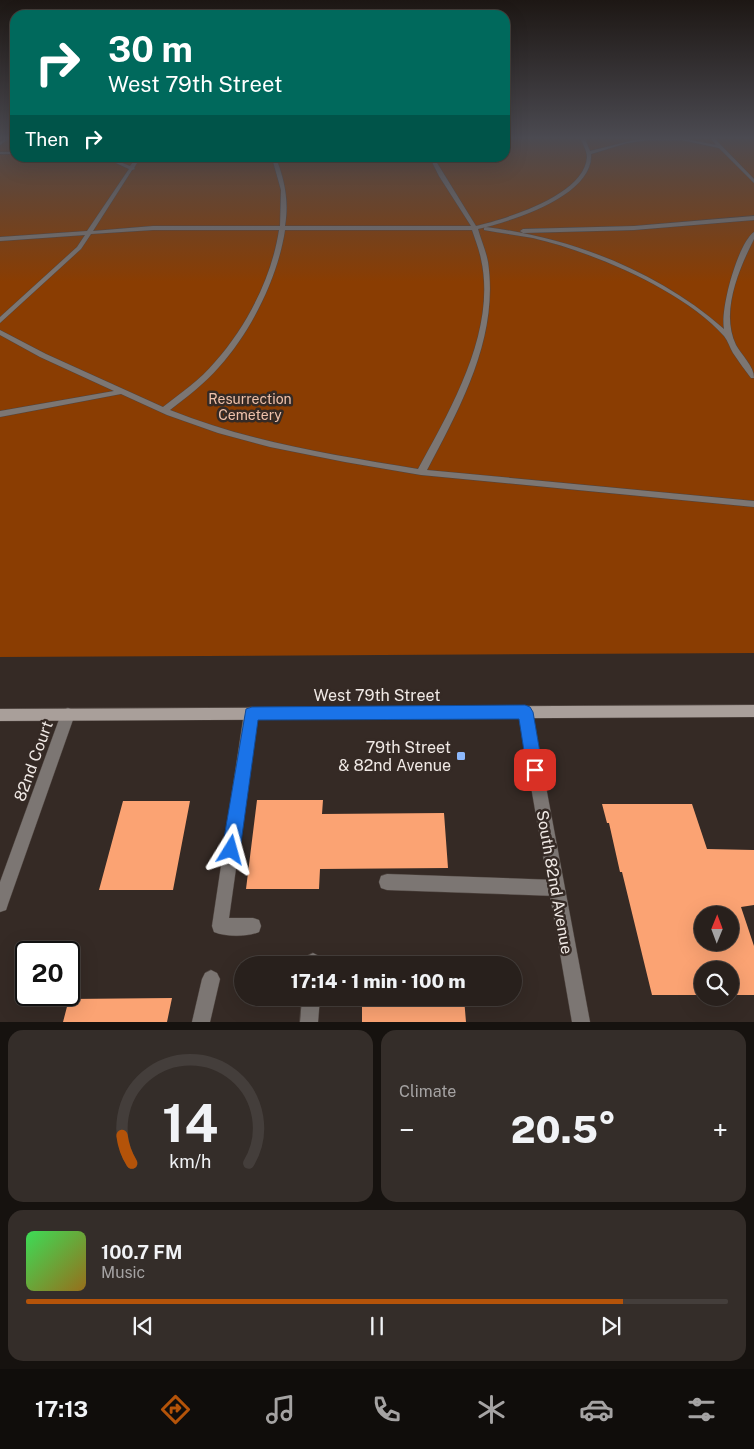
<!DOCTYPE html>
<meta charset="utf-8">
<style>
body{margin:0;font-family:"Public Sans",sans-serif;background:#342d29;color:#f1f3f6;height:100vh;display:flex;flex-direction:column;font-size:19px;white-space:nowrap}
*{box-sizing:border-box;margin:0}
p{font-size:16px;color:#a5a3a3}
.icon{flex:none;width:28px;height:28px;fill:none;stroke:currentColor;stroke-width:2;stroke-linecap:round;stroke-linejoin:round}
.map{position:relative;height:1022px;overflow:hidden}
.drawer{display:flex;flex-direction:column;gap:8px;padding:8px;background:#16120f;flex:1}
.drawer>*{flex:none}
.top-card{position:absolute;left:10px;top:10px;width:500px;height:152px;border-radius:15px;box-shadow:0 5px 20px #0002,0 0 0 1px #443e3b;background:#00695c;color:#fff;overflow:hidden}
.needle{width:32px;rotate:1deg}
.controls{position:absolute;left:694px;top:906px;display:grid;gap:10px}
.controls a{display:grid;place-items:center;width:45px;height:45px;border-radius:50%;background:#28201c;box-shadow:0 5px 20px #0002,0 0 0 1px #443e3b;font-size:25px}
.speed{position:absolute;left:15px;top:941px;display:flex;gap:10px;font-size:25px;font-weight:700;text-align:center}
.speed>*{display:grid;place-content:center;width:65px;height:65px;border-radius:50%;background:#28201c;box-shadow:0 5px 20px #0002,0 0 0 1px #443e3b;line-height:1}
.speed .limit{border:2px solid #111;border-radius:8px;background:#fff;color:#111}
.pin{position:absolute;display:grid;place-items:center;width:42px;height:42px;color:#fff;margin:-21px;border-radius:10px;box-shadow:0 2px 8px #0006}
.me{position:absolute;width:55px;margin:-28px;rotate:8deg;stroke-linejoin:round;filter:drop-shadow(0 0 4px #0008)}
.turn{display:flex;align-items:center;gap:18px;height:105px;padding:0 15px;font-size:22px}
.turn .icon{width:65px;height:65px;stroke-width:2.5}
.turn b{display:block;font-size:35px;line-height:42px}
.then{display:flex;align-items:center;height:48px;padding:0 15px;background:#0003;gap:10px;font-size:19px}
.big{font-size:38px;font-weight:800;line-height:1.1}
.drawer .widget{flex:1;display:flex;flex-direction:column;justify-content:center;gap:8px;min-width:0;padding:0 18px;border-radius:15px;background:#342d29}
.drawer .dial{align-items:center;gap:0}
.dial svg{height:130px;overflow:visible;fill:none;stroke:#443e3b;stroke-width:7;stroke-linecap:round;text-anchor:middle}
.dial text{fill:#f1f3f6;stroke:none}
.song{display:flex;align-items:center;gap:15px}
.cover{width:60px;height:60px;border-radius:8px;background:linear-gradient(135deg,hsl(130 70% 55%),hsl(40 70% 35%))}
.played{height:5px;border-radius:2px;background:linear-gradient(90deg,#b45309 85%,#443e3b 85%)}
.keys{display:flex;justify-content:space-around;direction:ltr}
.heat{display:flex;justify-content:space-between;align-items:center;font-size:28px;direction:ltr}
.drawer .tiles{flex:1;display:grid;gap:8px;grid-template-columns:1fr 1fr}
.widget:last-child{grid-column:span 2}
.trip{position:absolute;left:234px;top:956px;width:288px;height:50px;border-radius:25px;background:#28201c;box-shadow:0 5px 20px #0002,0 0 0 1px #443e3b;font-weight:800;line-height:50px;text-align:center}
.dock{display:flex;height:80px;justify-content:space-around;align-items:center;background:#100d0b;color:#a5a3a3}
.dock .icon{width:35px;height:35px}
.dock .on{color:#b45309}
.dock b{font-size:22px;color:#f1f3f6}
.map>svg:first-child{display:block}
</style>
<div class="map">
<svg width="754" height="1022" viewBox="0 0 754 1022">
<rect width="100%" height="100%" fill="#352a25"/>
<path fill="#8a3d02" d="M 0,139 L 15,139 L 15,158 L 505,158 L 505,139 L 754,139 L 754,653 L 0,657 Z"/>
<path fill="#fba373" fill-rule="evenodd" d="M 257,800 L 323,800 L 322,814 L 444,813 L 448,868 L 320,869 L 319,889 L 246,889 Z
M 123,801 L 190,801 L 173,890 L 99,890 Z
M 602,804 L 692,804 L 707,849 L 754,850 L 754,905 L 741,907 L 754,946 L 754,995 L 730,995 L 730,970 L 702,970 L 702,995 L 652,995 L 622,872 L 620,872 L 609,823 L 607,823 ZM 702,915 L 730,915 L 730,942 L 702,942 Z
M 172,998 L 167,1022 L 63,1022 L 69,999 Z
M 362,998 L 464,998 L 466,1022 L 362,1022 Z"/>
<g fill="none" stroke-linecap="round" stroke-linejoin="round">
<defs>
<path id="lane" d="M 4,139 L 8,139 L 0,145 L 0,142 Z
M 581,139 L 585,139 L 590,151 L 639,139 L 691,139 L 690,140 L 716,145 L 711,139 L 715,139 L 754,179 L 754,183 L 719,148 L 682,140 L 647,140 L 627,143 L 591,154 C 594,196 509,222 478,229 C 481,240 486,251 488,262 C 499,337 461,406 427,470 L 754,501 L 754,507 L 421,475 L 345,462 L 270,447 L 218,433 L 167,415 L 121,394 L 0,417 L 0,411 L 114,391 L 40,357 L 0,335 L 0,330 L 46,354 L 163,407 C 181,393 200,380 215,362 C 247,326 272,277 279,230 L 153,230 L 91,234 L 81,249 L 0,323 L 0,317 L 77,247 L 85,235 L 0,241 L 0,237 L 87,231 L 129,169 L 105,158 L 110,158 L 130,166 L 136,158 L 140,158 L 134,168 L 135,169 L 132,170 L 93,231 L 153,226 L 280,226 L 281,190 L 272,158 L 276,158 C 285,181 289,202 285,226 L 471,226 L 439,176 L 430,158 L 434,158 L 476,226 C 506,219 585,195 587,157 C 587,151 583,145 581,139 ZM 285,230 L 472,230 C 475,239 479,249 481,259 C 497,330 451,409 418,469 C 334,455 249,442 170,410 C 187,397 205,383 219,367 C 251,332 278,277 285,230 Z
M 0,152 L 15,152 L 15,154 L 0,154 Z
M 754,216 L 754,220 L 634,230 L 523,233 L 520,231 L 523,229 L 634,226 Z
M 486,227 C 572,238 658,271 724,329 C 720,309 738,243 754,232 L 754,239 C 739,269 720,312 736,345 C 742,356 754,366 754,378 L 751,378 C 745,370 739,362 733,353 C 730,348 728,341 724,336 C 683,290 593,252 533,238 C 517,235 500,233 484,230 L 484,228 Z
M 251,707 L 256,709 L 258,713 L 229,918 L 253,918 L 259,920 L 261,926 L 259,932 C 247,937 226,937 214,932 L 212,926 L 244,713 L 246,709 Z
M 387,874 L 556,880 L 562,882 L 564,888 L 562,894 L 556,896 L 387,890 L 381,888 L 379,882 L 381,876 Z
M 313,953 L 319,956 L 322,965 L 304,965 L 307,956 Z
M 211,970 L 217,973 L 220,979 L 210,1022 L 192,1022 L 202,979 L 205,973 Z
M 302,998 L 320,998 L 318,1022 L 300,1022 Z"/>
<path id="street" d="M 525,706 L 530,708 L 532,712 L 590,1022 L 572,1022 L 518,712 L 520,708 Z
M 68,708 L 73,710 L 75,714 L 8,904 L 6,910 L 0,912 L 0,882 L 61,714 L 63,710 Z"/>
<path id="secondary" d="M 754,705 L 754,717 L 0,721 L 0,709 Z"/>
</defs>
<use href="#lane" stroke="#4f4540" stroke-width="1"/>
<use href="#street" stroke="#4f4540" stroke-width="1"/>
<use href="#secondary" stroke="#4f4540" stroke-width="1"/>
<use href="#lane" fill="#7c7673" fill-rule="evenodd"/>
<use href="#street" fill="#7c7673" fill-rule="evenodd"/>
<use href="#secondary" fill="#a99f9a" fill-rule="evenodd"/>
</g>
<linearGradient id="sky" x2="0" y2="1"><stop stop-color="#1d1714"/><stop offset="0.49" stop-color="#4b4a51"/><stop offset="1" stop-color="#4b4a51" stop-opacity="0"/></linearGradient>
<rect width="754" height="282" fill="url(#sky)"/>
<path fill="#1a73e8" stroke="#114b97" d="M 525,705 L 530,707 L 533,712 L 543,770 L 541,775 L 535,778 L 530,775 L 527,770 L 519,719 L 258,720 L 240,850 L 237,856 L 231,859 L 225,856 L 222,850 L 246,709 L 252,707 Z"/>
<rect fill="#8db9fc" stroke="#352a25" stroke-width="2" x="456" y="751" width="10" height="10" rx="2.5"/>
<g text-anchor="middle" stroke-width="5" stroke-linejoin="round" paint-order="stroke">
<g font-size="14" fill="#f0c2ab" stroke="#352a25">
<text x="250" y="404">Resurrection<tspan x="250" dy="16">Cemetery</tspan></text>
</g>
<g font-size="16" fill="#f0e9e5" stroke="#352a25">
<text x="377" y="701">West 79th Street</text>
<text transform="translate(33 761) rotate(-70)" y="6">82nd Court</text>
<text transform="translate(555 882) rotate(80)" y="6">South 82nd Avenue</text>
</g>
<g font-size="16" fill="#f0e9e5" stroke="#352a25" text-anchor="end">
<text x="451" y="753">79th Street<tspan x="451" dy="18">&amp; 82nd Avenue</tspan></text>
</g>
</g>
</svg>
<div class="controls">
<a><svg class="needle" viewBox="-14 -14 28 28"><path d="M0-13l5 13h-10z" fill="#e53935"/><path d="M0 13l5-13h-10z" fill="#a5a3a3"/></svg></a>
<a><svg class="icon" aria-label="search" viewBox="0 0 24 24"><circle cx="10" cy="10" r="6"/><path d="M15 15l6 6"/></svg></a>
</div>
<div class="speed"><div class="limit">20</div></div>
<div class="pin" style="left:535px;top:770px;background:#d93025"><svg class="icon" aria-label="arrive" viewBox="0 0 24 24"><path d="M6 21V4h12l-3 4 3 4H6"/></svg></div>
<svg class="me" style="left:231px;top:850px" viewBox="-20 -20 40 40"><path d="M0-17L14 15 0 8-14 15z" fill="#1a73e8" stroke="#fff" stroke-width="4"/></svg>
<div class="trip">17:14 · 1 min · 100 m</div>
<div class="top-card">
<div class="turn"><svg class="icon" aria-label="right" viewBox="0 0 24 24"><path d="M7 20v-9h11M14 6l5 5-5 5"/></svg><div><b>30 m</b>West 79th Street</div></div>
<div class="then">Then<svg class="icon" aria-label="right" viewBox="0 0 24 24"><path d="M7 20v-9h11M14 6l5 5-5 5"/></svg></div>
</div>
</div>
<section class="drawer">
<div class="tiles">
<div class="widget dial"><svg viewBox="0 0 100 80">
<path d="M14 69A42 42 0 1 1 86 69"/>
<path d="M14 69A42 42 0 0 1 8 52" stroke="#b45309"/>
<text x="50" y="56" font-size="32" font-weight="700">14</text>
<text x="50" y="72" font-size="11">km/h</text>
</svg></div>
<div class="widget"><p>Climate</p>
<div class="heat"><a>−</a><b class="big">20.5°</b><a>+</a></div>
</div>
<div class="widget">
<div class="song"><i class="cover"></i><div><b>100.7 FM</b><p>Music</p></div></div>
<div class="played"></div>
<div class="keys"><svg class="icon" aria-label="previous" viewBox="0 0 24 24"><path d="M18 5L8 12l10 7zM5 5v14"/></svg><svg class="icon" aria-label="pause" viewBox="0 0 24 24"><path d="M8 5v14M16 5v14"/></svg><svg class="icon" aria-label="next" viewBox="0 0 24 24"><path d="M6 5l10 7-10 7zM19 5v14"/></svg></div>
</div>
</div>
</section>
<nav class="dock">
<b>17:13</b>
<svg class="icon on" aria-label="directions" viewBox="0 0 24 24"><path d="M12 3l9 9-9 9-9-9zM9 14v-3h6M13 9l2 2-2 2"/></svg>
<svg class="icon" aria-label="music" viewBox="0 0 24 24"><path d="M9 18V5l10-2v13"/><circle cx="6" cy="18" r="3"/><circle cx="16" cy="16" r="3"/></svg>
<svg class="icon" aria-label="phone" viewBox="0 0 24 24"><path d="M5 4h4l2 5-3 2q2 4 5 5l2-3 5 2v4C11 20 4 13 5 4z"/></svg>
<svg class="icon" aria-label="climate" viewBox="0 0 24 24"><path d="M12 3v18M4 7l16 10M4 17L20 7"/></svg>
<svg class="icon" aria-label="car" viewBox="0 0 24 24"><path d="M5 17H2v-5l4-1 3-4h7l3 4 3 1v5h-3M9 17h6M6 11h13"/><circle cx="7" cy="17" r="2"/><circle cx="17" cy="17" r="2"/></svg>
<svg class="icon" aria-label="filters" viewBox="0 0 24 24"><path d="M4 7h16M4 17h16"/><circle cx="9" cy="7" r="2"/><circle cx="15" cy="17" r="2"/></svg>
</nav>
